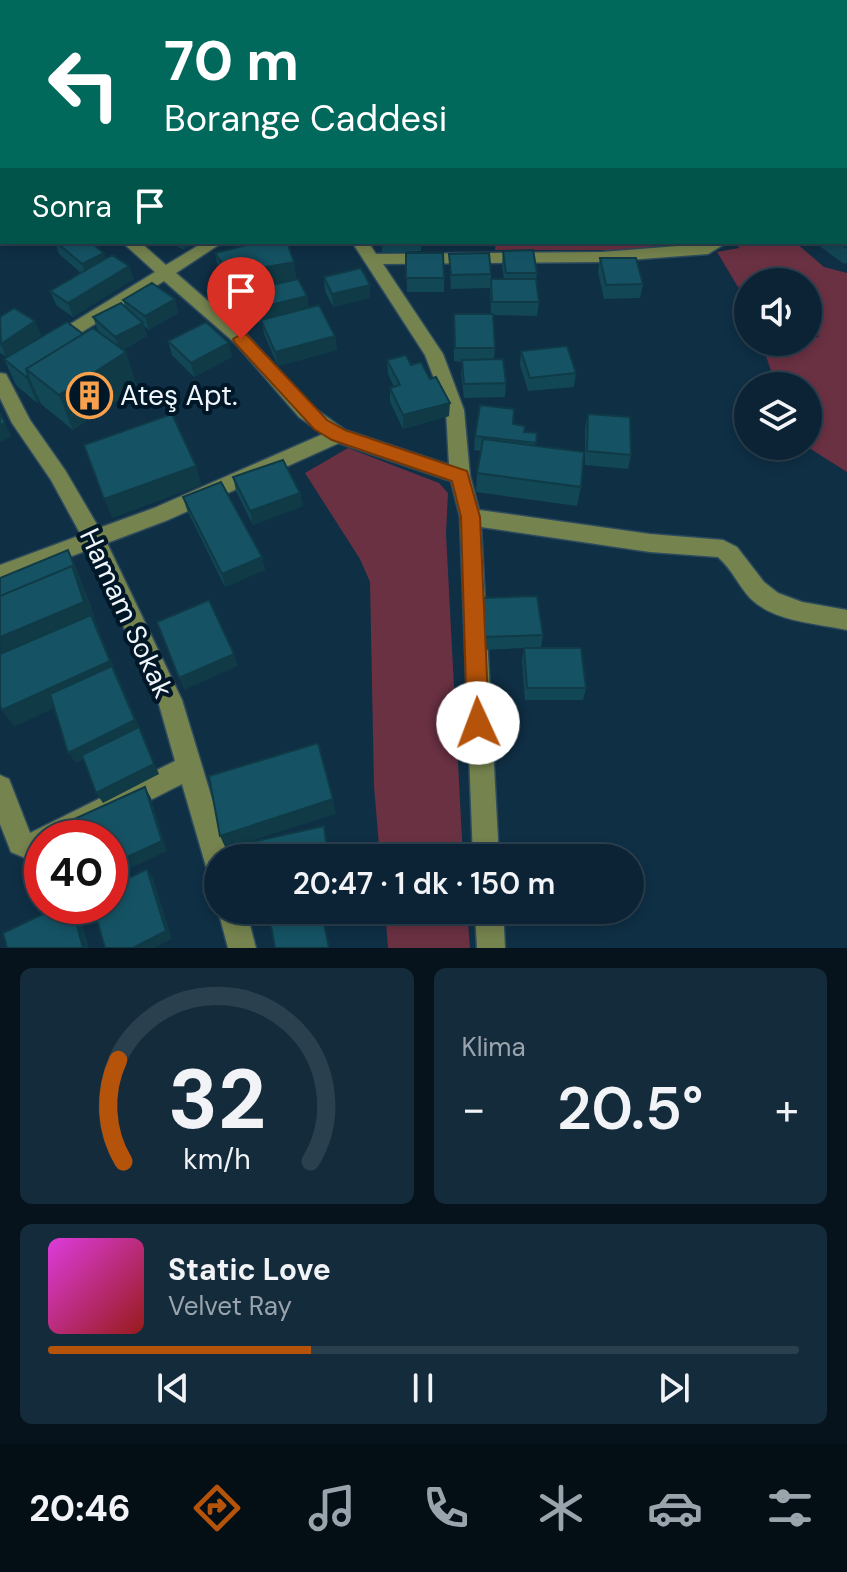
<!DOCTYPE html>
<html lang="tr">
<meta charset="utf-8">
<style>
body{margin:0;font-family:"DM Sans",sans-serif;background:#142b3c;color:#f1f3f6;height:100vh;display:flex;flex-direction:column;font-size:30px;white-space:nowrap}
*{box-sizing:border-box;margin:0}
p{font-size:26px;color:#9aa4ac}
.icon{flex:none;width:44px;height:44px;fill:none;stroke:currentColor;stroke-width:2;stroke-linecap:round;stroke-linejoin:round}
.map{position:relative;height:948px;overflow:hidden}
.drawer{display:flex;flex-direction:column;gap:20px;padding:20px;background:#06131d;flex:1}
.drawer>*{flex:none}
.guide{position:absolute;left:0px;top:0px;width:848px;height:244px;box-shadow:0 4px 12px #0003,0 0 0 2px #2b404f;background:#00695c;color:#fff;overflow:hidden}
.fabs{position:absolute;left:734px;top:268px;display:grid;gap:16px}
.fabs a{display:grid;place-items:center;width:88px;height:88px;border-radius:50%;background:#0b2334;box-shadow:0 4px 12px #0003,0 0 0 2px #2b404f;font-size:40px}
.speed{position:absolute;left:24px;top:820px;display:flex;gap:16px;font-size:40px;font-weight:700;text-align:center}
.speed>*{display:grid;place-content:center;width:104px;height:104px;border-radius:50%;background:#0b2334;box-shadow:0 4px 12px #0003,0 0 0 2px #2b404f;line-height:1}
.speed .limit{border:12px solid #d22;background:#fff;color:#111}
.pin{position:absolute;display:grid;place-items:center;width:68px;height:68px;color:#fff;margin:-82px -34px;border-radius:50% 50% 50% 0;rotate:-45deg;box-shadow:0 0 8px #0007}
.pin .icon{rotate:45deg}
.me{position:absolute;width:88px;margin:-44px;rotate:358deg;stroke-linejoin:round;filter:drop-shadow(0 0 6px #0008)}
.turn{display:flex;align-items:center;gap:28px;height:168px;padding:0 32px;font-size:36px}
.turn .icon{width:104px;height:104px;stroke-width:2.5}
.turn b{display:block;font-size:56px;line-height:68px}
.then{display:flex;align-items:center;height:76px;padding:0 32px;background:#0003;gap:16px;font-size:30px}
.big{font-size:60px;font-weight:600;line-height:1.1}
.drawer .card{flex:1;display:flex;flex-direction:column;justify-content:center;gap:12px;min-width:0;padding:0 28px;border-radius:12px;background:#142b3c}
.drawer .dial{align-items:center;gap:0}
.dial svg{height:208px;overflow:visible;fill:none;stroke:#2b404f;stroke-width:7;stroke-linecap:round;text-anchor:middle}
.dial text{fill:#f1f3f6;stroke:none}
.song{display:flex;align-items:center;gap:24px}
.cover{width:96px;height:96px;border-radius:12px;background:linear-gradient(135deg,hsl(300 70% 55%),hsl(0 70% 35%))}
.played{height:8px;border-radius:4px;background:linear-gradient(90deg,#b45309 35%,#2b404f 35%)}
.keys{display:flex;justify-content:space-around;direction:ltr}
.heat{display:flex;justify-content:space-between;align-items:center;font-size:44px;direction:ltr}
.drawer .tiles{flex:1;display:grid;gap:20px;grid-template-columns:1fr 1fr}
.card:last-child{grid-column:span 2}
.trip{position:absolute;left:204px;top:844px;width:440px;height:80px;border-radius:40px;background:#0b2334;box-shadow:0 4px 12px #0003,0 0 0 2px #2b404f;font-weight:600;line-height:80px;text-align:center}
.tabs{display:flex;height:128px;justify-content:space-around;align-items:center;background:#040e15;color:#9aa4ac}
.tabs .icon{width:56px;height:56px}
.tabs .on{color:#b45309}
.tabs b{font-size:36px;color:#f1f3f6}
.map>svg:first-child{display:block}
</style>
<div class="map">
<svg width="847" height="948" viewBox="0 0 847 948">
<rect width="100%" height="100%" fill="#0f2f45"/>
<path fill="#6a3143" d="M 496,242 L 653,242 L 656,250 L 495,250 Z
M 736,242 L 795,242 L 824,267 L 847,273 L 847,472 L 806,446 L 808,386 L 776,386 L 763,347 L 808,342 L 808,339 L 819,337 L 808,322 L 808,282 L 748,282 L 748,292 L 741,292 L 717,252 L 739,248 Z
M 348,448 L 439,483 L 448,493 L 446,534 L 463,858 L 380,858 L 374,786 L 370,582 L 360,559 L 305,473 Z
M 385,910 L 467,910 L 470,948 L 388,948 Z"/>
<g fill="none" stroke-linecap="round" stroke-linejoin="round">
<defs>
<path id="minor" d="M 32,0 L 45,0 L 47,2 L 34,2 Z
M 118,0 L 130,0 L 117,2 Z
M 227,0 L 239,0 L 240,2 L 228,2 Z
M 678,0 L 690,0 L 691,2 L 679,2 Z
M 743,0 L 760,0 L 762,2 L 745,2 Z
M 780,0 L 792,0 L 794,2 L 782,2 Z
M 0,112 L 2,112 L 0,121 Z
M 846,168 L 847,168 L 847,176 L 846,176 Z
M 2,213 L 2,223 L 0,224 L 0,214 Z
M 122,242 L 140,242 L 166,265 L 204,242 L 223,242 L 176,273 L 247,335 L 313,407 L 345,430 L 449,465 L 446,410 L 425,355 L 352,242 L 368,242 L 376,254 L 602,252 L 728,242 L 708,254 L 602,262 L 383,264 L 443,354 L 464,410 L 470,476 L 479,510 L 650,534 L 723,540 L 737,547 L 764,582 L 778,593 L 802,602 L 847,610 L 847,630 C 816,623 774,622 750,598 C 738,585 732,569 718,557 L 650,552 L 481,527 L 499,858 L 473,858 L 460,517 L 451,481 L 339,443 L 168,520 L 107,543 L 182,700 L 230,858 L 218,858 L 218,876 L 208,873 L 205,863 L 182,784 L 76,838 L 42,838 L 42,855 L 30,860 L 11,852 L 0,824 L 0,775 L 9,779 L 30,833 L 175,761 L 158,701 L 88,550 L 0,583 L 0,565 L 81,535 L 51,480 L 12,423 L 0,398 L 0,373 L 6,374 L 30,420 L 65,470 L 99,528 L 154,508 L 323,434 L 299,417 L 235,343 L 164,281 L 58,347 L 46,347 L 43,343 L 46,339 L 155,272 Z
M 218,910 L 246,910 L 256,948 L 228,948 Z
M 475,910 L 503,910 L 505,948 L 477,948 Z"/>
</defs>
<use href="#minor" stroke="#2e4b5e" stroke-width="3"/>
<use href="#minor" fill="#75834e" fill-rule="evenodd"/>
</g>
<path fill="#124756" d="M 423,0 L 462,0 L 462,2 L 423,2 Z
M 476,0 L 561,0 L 561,2 L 476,2 Z
M 0,83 L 2,83 L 2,110 L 0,110 Z
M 847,220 L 847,263 L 844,264 L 814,242 L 846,242 Z
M 55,242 L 90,242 L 106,258 L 129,266 L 134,279 L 73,317 L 56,305 L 50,291 L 81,273 L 59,254 Z
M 170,242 L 196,242 L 184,250 Z
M 382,242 L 421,242 L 421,251 L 382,253 Z
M 503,251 L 537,273 L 536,279 L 539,302 L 537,316 L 493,315 L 495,348 L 494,359 L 506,383 L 505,397 L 464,398 L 461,374 L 462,362 L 454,361 L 454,314 L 491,314 L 490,288 L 451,289 L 449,254 L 491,274 L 491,279 L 504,279 L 502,265 Z
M 215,253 L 296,279 L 307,296 L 308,308 L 335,336 L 337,350 L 278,366 L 264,334 L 262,321 L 253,324 L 245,306 L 244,298 L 234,300 L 220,279 Z
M 406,253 L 444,278 L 444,292 L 407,292 Z
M 600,258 L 643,284 L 640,298 L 604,299 L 598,272 Z
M 324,277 L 370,285 L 370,298 L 333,307 L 325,291 Z
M 748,286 L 748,322 L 735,301 L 740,287 Z
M 175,299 L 178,313 L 149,330 L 144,326 L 147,336 L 123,350 L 126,352 L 137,387 L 73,430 L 41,404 L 40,401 L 37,403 L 16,385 L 4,359 L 7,357 L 0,353 L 0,317 L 35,321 L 41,335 L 10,356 L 83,334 L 103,336 L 98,331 L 93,317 L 125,306 L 123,300 Z
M 168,341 L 232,357 L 194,377 L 172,355 Z
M 521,351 L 576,373 L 574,387 L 528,391 L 520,365 Z
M 387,360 L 411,365 L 430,379 L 449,416 L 403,429 L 390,402 L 390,388 L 394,387 L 388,374 Z
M 588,414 L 631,455 L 628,469 L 585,465 L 585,428 Z
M 513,424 L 524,432 L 537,433 L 535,446 L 581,487 L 577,506 L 476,492 L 477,473 L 481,451 L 474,450 L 475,436 Z
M 233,477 L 300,493 L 303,506 L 253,525 L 236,491 Z
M 183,497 L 262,557 L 265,570 L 225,587 L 187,510 Z
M 481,598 L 543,635 L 541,647 L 528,648 L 586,688 L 583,700 L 525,700 L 522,660 L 524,648 L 483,650 L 480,610 Z"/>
<path fill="#0f3a46" d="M 0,0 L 14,0 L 9,2 L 2,2 L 2,5 L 0,6 Z
M 0,16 L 2,16 L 2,30 L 0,30 Z
M 182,242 L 196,242 L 184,250 Z
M 104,253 L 109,267 L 87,278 L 82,264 Z
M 294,262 L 298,288 L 242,292 L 244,298 L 234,300 L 229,274 Z
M 129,266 L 134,279 L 73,317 L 68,303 Z
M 370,285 L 370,298 L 333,307 L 332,294 Z
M 307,296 L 308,309 L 253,324 L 250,310 Z
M 175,299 L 178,313 L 149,330 L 145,316 Z
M 35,321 L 41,335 L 7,358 L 1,344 Z
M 143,323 L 147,336 L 120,351 L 115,337 Z
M 335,336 L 337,350 L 278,366 L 275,352 Z
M 229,343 L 232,357 L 194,377 L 191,363 Z
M 126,352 L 137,387 L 73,430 L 59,395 Z
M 28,375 L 40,401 L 37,403 L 26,377 Z
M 450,403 L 449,416 L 403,429 L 403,415 Z
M 5,423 L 12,437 L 0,442 L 0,425 Z
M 196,466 L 202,485 L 112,518 L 104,499 Z
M 300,493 L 303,506 L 253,525 L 250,511 Z
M 68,550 L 88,597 L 100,633 L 159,774 L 103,803 L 96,793 L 141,732 L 76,763 L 68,753 L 117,679 L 14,727 L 2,710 L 0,637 Z
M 262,557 L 265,570 L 225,587 L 222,574 Z
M 234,654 L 238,666 L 184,690 L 179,678 Z
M 145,787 L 151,798 L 167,851 L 110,878 L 110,865 Z
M 333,799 L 336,814 L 226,849 L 220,836 Z
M 147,869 L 153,878 L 172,939 L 155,948 L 133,948 Z
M 72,906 L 76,906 L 79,909 L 89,948 L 83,948 Z"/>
<path fill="#155364" stroke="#0f3a46" stroke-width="2" d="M 249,0 L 281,0 L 283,2 L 250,2 Z
M 506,0 L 531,0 L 538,2 L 504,2 Z
M 622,0 L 639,0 L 649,2 L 620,2 Z
M 719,0 L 747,0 L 747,2 L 719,2 Z
M 0,83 L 2,83 L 2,97 L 0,97 Z
M 846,219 L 847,220 L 847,248 L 838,242 L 846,242 Z
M 56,242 L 90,242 L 104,253 L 82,264 Z
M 259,242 L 287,242 L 294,262 L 229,274 L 215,253 Z
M 533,250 L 537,273 L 506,273 L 503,251 Z
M 406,253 L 443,253 L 444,278 L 406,278 Z
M 489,253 L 491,274 L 451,275 L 449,254 Z
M 112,255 L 129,266 L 68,303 L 50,291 Z
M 600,258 L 636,258 L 643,284 L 606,285 Z
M 361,268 L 370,285 L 332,294 L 324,277 Z
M 298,279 L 307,296 L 250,310 L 242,292 Z
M 491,279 L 536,279 L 539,302 L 492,302 Z
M 152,283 L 175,299 L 145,316 L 123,300 Z
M 748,286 L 748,300 L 740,287 Z
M 121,303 L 143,323 L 115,337 L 93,317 Z
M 319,305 L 335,336 L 275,352 L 261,320 Z
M 14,308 L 35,321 L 1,344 L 0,317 Z
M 454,314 L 493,314 L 495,348 L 455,348 Z
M 67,322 L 83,334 L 26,369 L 28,375 L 26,377 L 4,359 Z
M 206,322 L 229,343 L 191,363 L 168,341 Z
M 93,328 L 126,352 L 59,395 L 26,369 Z
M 567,346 L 576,373 L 530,378 L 521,351 Z
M 406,355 L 411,365 L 421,362 L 430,379 L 436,377 L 450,403 L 403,415 L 390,388 L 400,385 L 387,360 Z
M 503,359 L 506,383 L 464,384 L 462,360 Z
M 480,405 L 514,409 L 513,424 L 525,426 L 524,432 L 537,433 L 536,443 L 475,436 Z
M 0,413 L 5,423 L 0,425 Z
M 172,414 L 196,466 L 104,499 L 84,445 Z
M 588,414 L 630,417 L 631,455 L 587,451 Z
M 483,439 L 584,452 L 581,487 L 477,473 Z
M 283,460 L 300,493 L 250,511 L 233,477 Z
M 221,482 L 262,557 L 222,574 L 183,497 Z
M 68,550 L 82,585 L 72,566 L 0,596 L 0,578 Z
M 72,566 L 84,602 L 0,637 L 0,596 Z
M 537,596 L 543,635 L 484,637 L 481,598 Z
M 209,600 L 234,654 L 179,678 L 157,622 Z
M 91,615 L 110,661 L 2,710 L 0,705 L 0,654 Z
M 524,648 L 581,648 L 586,688 L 527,688 Z
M 112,666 L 135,720 L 68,753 L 50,694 Z
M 139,727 L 154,764 L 96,793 L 82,755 Z
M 318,743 L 333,799 L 220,836 L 209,776 Z
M 145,787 L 162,841 L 110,865 L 110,838 L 77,838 L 72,820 Z
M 324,826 L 328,858 L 248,858 L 247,843 Z
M 147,869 L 166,931 L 133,948 L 105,948 L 93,906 L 110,906 L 110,887 Z
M 60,906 L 72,906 L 83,948 L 7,948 L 3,933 Z
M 268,910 L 321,910 L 329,948 L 275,948 Z"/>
<path fill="#b45309" stroke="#753606" stroke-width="2" d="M 241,334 L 247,335 L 327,420 L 345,430 L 467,471 L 480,517 L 489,723 L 486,731 L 478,734 L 470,731 L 467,723 L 461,517 L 452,481 L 332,440 L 314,429 L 235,343 L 233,339 Z"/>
<defs>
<symbol id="building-ring" viewBox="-11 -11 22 22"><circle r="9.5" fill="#001727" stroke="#f9a04c" stroke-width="1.5"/><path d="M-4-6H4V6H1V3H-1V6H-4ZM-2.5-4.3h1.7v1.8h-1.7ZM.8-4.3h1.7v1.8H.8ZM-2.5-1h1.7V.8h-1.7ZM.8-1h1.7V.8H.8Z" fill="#f9a04c"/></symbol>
</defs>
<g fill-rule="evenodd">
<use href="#building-ring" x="64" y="370" width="51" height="51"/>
</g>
<g text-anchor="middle" stroke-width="8" stroke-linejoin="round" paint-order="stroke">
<g font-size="28" fill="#eff5fa" stroke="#001727" text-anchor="start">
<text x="120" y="405">Ateş Apt.</text>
</g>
<g font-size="28" fill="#eff5fa" stroke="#001727">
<text transform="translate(127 613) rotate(65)" y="10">Hamam Sokak</text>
</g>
</g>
</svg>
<div class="fabs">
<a><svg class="icon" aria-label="sound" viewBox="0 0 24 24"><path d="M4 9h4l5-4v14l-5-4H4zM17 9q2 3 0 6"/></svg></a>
<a><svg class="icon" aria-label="layers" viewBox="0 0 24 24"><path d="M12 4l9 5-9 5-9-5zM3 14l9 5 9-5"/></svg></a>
</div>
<div class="speed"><div class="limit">40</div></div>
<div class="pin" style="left:241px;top:339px;background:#d93025"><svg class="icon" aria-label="arrive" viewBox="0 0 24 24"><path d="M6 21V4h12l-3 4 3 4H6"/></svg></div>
<svg class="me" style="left:478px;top:723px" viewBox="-20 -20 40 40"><circle r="19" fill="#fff"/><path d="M0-13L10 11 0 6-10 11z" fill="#b45309"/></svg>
<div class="trip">20:47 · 1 dk · 150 m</div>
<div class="guide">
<div class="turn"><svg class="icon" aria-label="left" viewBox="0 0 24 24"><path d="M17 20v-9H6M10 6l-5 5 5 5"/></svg><div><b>70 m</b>Borange Caddesi</div></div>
<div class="then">Sonra<svg class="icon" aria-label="arrive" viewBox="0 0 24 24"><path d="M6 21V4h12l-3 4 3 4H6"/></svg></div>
</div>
</div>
<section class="drawer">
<div class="tiles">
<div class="card dial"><svg viewBox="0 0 100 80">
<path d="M14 69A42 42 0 1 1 86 69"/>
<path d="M14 69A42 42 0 0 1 12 30" stroke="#b45309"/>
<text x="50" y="56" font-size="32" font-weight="700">32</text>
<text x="50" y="72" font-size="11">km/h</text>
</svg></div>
<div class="card"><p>Klima</p>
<div class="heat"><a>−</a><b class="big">20.5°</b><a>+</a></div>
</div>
<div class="card">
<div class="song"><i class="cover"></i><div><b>Static Love</b><p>Velvet Ray</p></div></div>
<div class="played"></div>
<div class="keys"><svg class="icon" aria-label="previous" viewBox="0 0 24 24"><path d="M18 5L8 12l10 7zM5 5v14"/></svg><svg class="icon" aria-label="pause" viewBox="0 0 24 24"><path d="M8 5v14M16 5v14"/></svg><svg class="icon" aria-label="next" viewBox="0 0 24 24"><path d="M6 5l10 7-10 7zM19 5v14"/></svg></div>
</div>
</div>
</section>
<nav class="tabs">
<b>20:46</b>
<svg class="icon on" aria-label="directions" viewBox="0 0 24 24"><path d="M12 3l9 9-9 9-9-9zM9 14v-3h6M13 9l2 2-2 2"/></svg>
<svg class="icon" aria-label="music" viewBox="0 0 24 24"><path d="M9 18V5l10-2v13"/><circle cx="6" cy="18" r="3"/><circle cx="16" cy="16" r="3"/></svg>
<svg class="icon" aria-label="phone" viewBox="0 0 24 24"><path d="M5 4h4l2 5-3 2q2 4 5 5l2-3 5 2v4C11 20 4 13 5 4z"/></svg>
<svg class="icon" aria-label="climate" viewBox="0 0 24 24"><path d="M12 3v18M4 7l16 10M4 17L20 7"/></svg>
<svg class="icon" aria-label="car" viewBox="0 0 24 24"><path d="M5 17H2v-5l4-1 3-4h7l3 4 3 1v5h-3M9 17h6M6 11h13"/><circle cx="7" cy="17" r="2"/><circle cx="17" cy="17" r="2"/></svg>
<svg class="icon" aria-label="filters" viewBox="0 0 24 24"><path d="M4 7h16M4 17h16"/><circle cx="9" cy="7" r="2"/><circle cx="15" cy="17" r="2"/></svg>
</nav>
